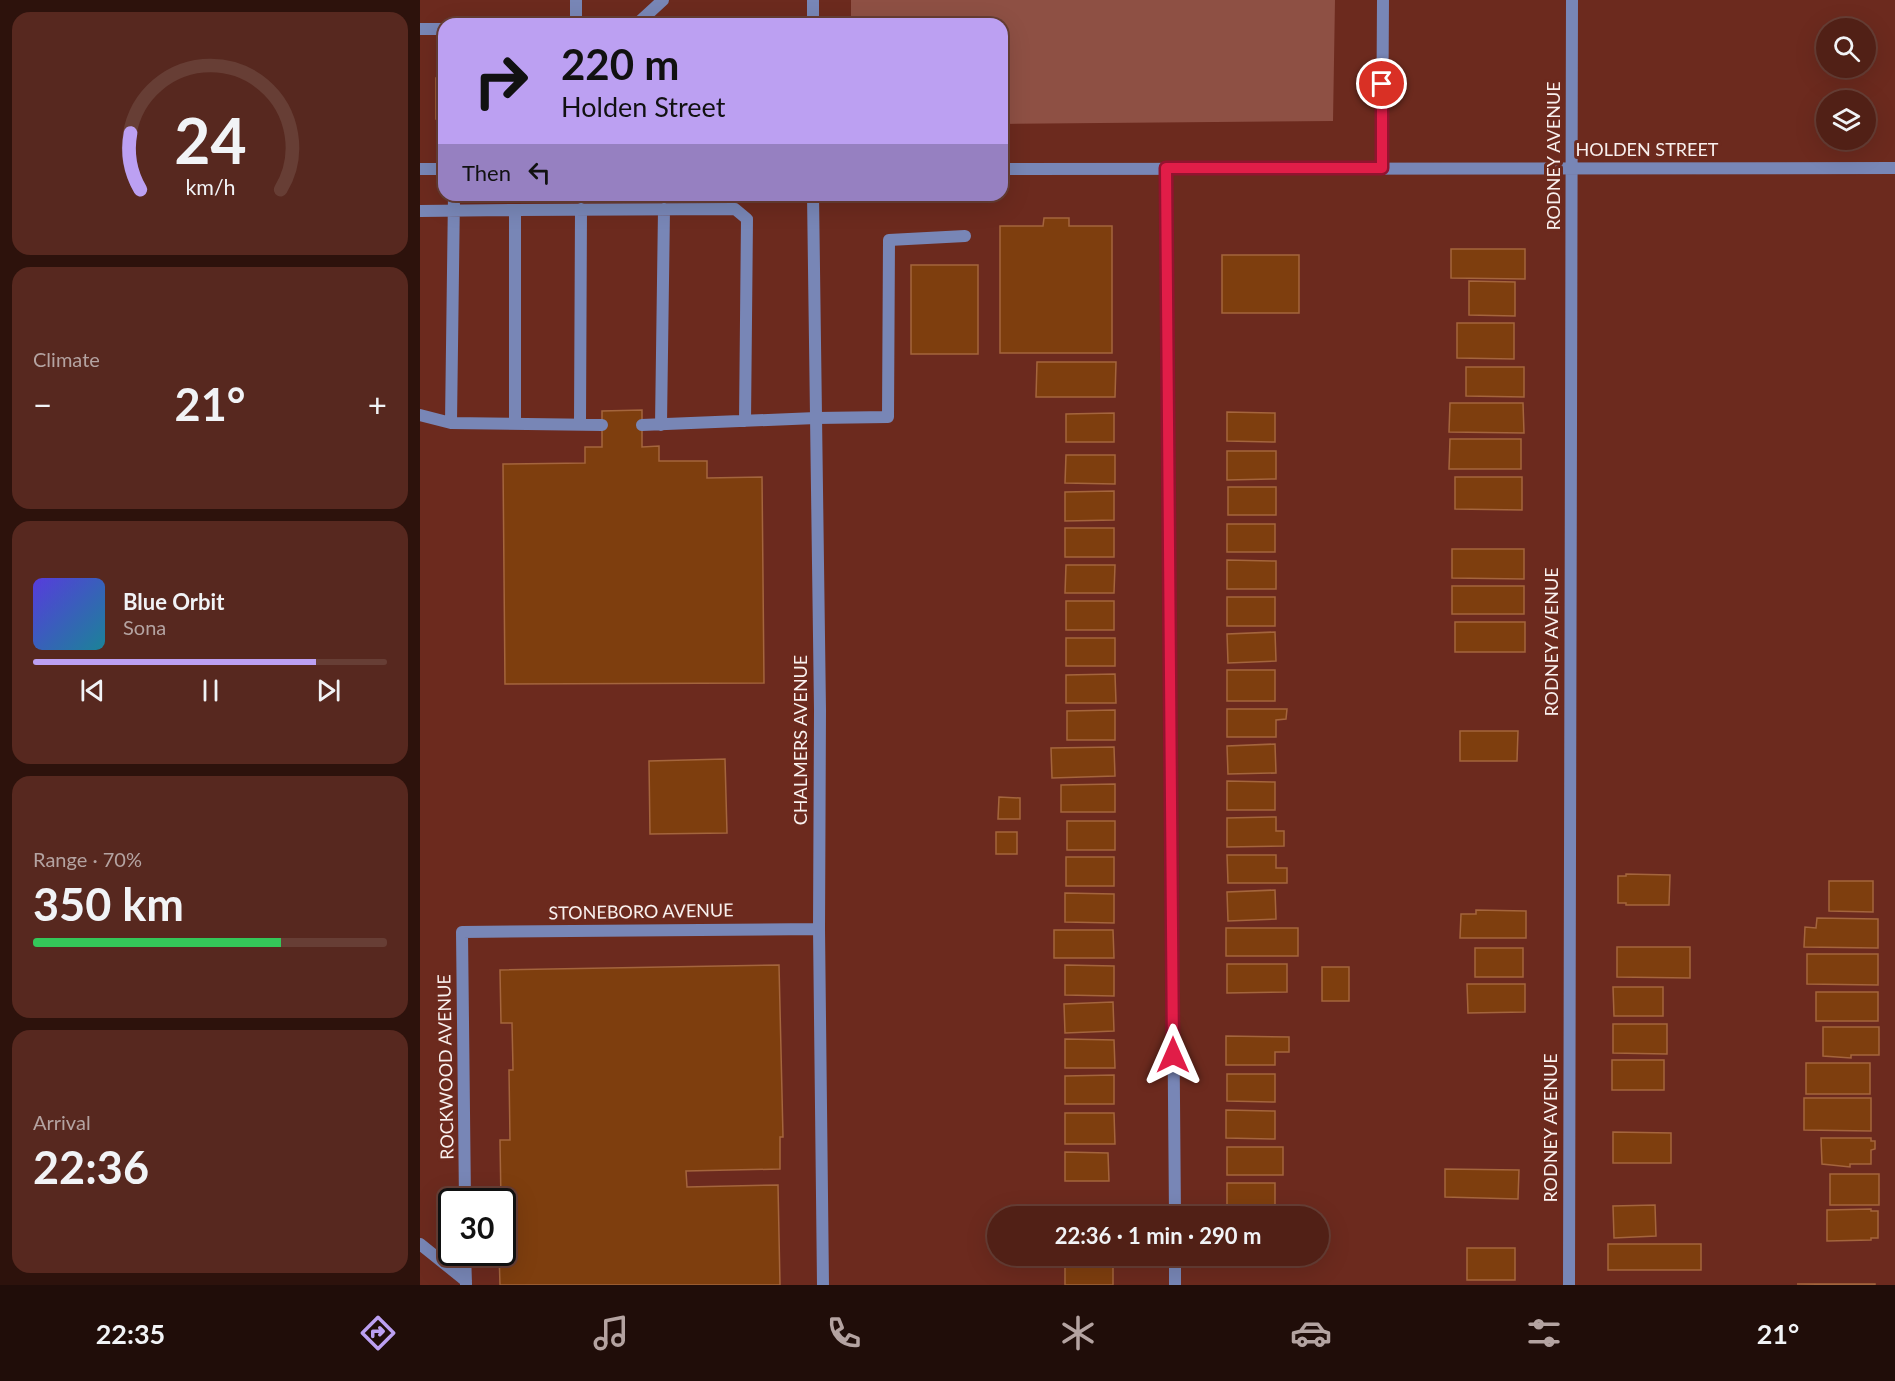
<!DOCTYPE html>
<meta charset="utf-8">
<style>
body{margin:0;font-family:Lato,sans-serif;background:#57281f;color:#f1f3f6;height:100vh;display:flex;flex-direction:column;font-size:22px;white-space:nowrap}
*{box-sizing:border-box;margin:0}
p{font-size:20px;color:#b4a3a1}
.icon{flex:none;width:33px;height:33px;fill:none;stroke:currentColor;stroke-width:2;stroke-linecap:round;stroke-linejoin:round}
.map{position:relative;flex:1;overflow:hidden}
.drawer{display:flex;flex-direction:column;gap:12px;padding:12px;background:#2d120c;width:420px}
.drawer>*{flex:none}
.banner{position:absolute;left:18px;top:18px;width:570px;height:183px;border-radius:18px;box-shadow:0 6px 24px #0002,0 0 0 2px #673e35;background:#bca0f2;color:#111;overflow:hidden}
.fabs{position:absolute;left:1396px;top:18px;display:grid;gap:12px}
.fabs a{display:grid;place-items:center;width:60px;height:60px;border-radius:50%;background:#512016;box-shadow:0 6px 24px #0002,0 0 0 2px #673e35;font-size:30px}
.speed{position:absolute;left:18px;top:1188px;display:flex;gap:12px;font-size:30px;font-weight:700;text-align:center}
.speed>*{display:grid;place-content:center;width:78px;height:78px;border-radius:50%;background:#512016;box-shadow:0 6px 24px #0002,0 0 0 2px #673e35;line-height:1}
.speed .limit{border:3px solid #111;border-radius:9px;background:#fff;color:#111}
.pin{position:absolute;display:grid;place-items:center;width:51px;height:51px;color:#fff;margin:-26px;border:3px solid #fff;border-radius:50%;box-shadow:0 2px 6px #0007}
.me{position:absolute;width:66px;margin:-33px;rotate:0deg;stroke-linejoin:round;filter:drop-shadow(0 0 4px #0008)}
.turn{display:flex;align-items:center;gap:21px;height:126px;padding:0 24px;font-size:27px}
.turn .icon{width:78px;height:78px;stroke-width:2.5}
.turn b{display:block;font-size:42px;line-height:51px}
.then{display:flex;align-items:center;height:57px;padding:0 24px;background:#0003;gap:12px;font-size:22px}
.big{font-size:45px;font-weight:700;line-height:1.1}
.drawer .tile{flex:1;display:flex;flex-direction:column;justify-content:center;gap:9px;min-width:0;padding:0 21px;border-radius:18px;background:#57281f}
.drawer .dial{align-items:center;gap:0}
.dial svg{height:156px;overflow:visible;fill:none;stroke:#673e35;stroke-width:7;stroke-linecap:round;text-anchor:middle}
.dial text{fill:#f1f3f6;stroke:none}
.song{display:flex;align-items:center;gap:18px}
.cover{width:72px;height:72px;border-radius:9px;background:linear-gradient(135deg,hsl(250 70% 55%),hsl(190 70% 35%))}
.played{height:6px;border-radius:3px;background:linear-gradient(90deg,#bca0f2 80%,#673e35 80%)}
.keys{display:flex;justify-content:space-around;direction:ltr}
.heat{display:flex;justify-content:space-between;align-items:center;font-size:33px;direction:ltr}
.charge{height:9px;border-radius:4px;background:linear-gradient(90deg,#34c759 70%,#673e35 0)}
.trip{position:absolute;left:567px;top:1206px;width:342px;height:60px;border-radius:30px;background:#512016;box-shadow:0 6px 24px #0002,0 0 0 2px #673e35;font-weight:700;line-height:60px;text-align:center}
.menu{display:flex;height:96px;justify-content:space-around;align-items:center;background:#200d09;color:#b4a3a1}
.menu .icon{width:42px;height:42px}
.menu .on{color:#bca0f2}
.menu b{font-size:27px;color:#f1f3f6}
main{display:flex;flex:1;min-height:0}
.map>svg:first-child{display:block}
</style>
<main>
<section class="drawer">
<div class="tile dial"><svg viewBox="0 0 100 80">
<path d="M14 69A42 42 0 1 1 86 69"/>
<path d="M14 69A42 42 0 0 1 9 40" stroke="#bca0f2"/>
<text x="50" y="56" font-size="32" font-weight="700">24</text>
<text x="50" y="72" font-size="11">km/h</text>
</svg></div>
<div class="tile"><p>Climate</p>
<div class="heat"><a>−</a><b class="big">21°</b><a>+</a></div>
</div>
<div class="tile">
<div class="song"><i class="cover"></i><div><b>Blue Orbit</b><p>Sona</p></div></div>
<div class="played"></div>
<div class="keys"><svg class="icon" aria-label="previous" viewBox="0 0 24 24"><path d="M18 5L8 12l10 7zM5 5v14"/></svg><svg class="icon" aria-label="pause" viewBox="0 0 24 24"><path d="M8 5v14M16 5v14"/></svg><svg class="icon" aria-label="next" viewBox="0 0 24 24"><path d="M6 5l10 7-10 7zM19 5v14"/></svg></div>
</div>
<div class="tile"><p>Range · 70%</p><b class="big">350 km</b><div class="charge"></div></div>
<div class="tile"><p>Arrival</p><b class="big">22:36</b></div>
</section>
<div class="map">
<svg width="1475" height="1285" viewBox="0 0 1475 1285">
<rect width="100%" height="100%" fill="#6c2a1e"/>
<path fill="#8e5044" d="M 431,0 L 915,0 L 913,121 L 582,124 L 582,24 L 431,24 Z"/>
<path fill="#7e3e0e" stroke="#a4653d" stroke-width="1.5" d="M 16,78 L 24,78 L 24,117 L 22,119 L 16,119 Z
M 624,218 L 649,218 L 649,226 L 692,226 L 692,353 L 580,353 L 580,226 L 623,226 Z
M 1031,249 L 1105,249 L 1105,279 L 1031,278 Z
M 802,255 L 879,255 L 879,313 L 802,313 Z
M 491,265 L 558,265 L 558,354 L 491,354 Z
M 1049,281 L 1095,282 L 1095,316 L 1049,315 Z
M 1037,323 L 1094,323 L 1094,359 L 1037,358 Z
M 617,362 L 696,362 L 695,397 L 616,397 Z
M 1046,367 L 1104,367 L 1104,397 L 1046,396 Z
M 1030,403 L 1103,403 L 1104,433 L 1029,432 Z
M 222,410 L 222,447 L 239,446 L 239,461 L 287,461 L 287,478 L 342,477 L 344,683 L 85,684 L 83,464 L 165,463 L 165,447 L 182,447 L 182,411 Z
M 807,412 L 855,413 L 855,442 L 807,441 Z
M 694,413 L 694,442 L 646,442 L 646,414 Z
M 1030,439 L 1101,439 L 1101,469 L 1029,469 Z
M 807,451 L 856,451 L 856,479 L 807,480 Z
M 646,455 L 695,455 L 695,484 L 645,483 Z
M 1035,477 L 1102,477 L 1102,510 L 1035,509 Z
M 808,487 L 856,487 L 856,515 L 808,515 Z
M 694,491 L 694,520 L 645,521 L 645,492 Z
M 807,524 L 855,524 L 855,552 L 807,552 Z
M 645,528 L 694,528 L 694,557 L 645,557 Z
M 1032,549 L 1104,549 L 1104,579 L 1032,578 Z
M 807,560 L 856,561 L 856,589 L 807,589 Z
M 646,565 L 695,565 L 694,593 L 645,593 Z
M 1032,586 L 1104,586 L 1104,614 L 1032,614 Z
M 807,597 L 855,597 L 855,626 L 807,626 Z
M 646,601 L 694,601 L 694,630 L 646,630 Z
M 1035,622 L 1105,622 L 1105,652 L 1035,652 Z
M 855,632 L 856,661 L 808,663 L 807,634 Z
M 646,638 L 695,638 L 695,666 L 646,666 Z
M 807,670 L 855,670 L 855,701 L 807,701 Z
M 695,674 L 696,703 L 646,703 L 646,675 Z
M 807,709 L 867,709 L 866,719 L 856,720 L 856,737 L 807,737 Z
M 695,710 L 695,740 L 647,740 L 647,711 Z
M 1040,731 L 1098,731 L 1097,761 L 1040,761 Z
M 855,744 L 856,773 L 808,774 L 807,746 Z
M 694,747 L 695,776 L 632,778 L 631,748 Z
M 305,759 L 307,833 L 230,834 L 229,761 Z
M 807,781 L 855,782 L 855,810 L 807,810 Z
M 695,784 L 695,812 L 641,812 L 641,785 Z
M 579,797 L 600,798 L 600,819 L 578,819 Z
M 856,817 L 856,831 L 864,831 L 864,846 L 807,847 L 807,818 Z
M 647,821 L 695,821 L 695,850 L 647,850 Z
M 576,832 L 597,832 L 597,854 L 576,854 Z
M 807,855 L 856,855 L 856,868 L 867,868 L 867,883 L 808,883 Z
M 646,857 L 694,857 L 694,886 L 646,886 Z
M 1206,874 L 1250,875 L 1249,905 L 1206,905 L 1206,903 L 1198,903 L 1198,876 L 1206,876 Z
M 1409,881 L 1453,881 L 1453,912 L 1409,911 Z
M 855,890 L 856,919 L 808,921 L 807,892 Z
M 645,893 L 694,894 L 694,923 L 645,922 Z
M 1056,910 L 1106,911 L 1106,938 L 1040,938 L 1041,914 L 1056,914 Z
M 1397,918 L 1458,919 L 1458,948 L 1384,947 L 1385,927 L 1396,928 Z
M 806,928 L 878,928 L 878,956 L 806,956 Z
M 634,930 L 693,930 L 694,958 L 634,958 Z
M 1197,947 L 1270,947 L 1270,978 L 1197,977 Z
M 1055,948 L 1103,948 L 1103,977 L 1055,977 Z
M 1387,954 L 1458,954 L 1458,985 L 1387,984 Z
M 807,964 L 867,964 L 867,992 L 807,993 Z
M 359,965 L 363,1137 L 360,1137 L 360,1169 L 266,1171 L 267,1187 L 358,1185 L 360,1285 L 80,1285 L 79,1252 L 82,1252 L 82,1202 L 81,1202 L 80,1140 L 90,1140 L 89,1070 L 93,1070 L 92,1023 L 81,1023 L 80,970 Z
M 645,965 L 694,966 L 694,996 L 645,995 Z
M 902,967 L 929,967 L 929,1001 L 902,1001 Z
M 1047,984 L 1105,984 L 1105,1012 L 1048,1013 Z
M 1193,987 L 1243,987 L 1243,1016 L 1194,1016 Z
M 1396,992 L 1458,992 L 1458,1021 L 1396,1021 Z
M 693,1002 L 694,1031 L 645,1033 L 644,1004 Z
M 1193,1024 L 1247,1024 L 1247,1054 L 1193,1053 Z
M 1403,1027 L 1459,1027 L 1459,1055 L 1431,1055 L 1431,1058 L 1403,1056 Z
M 806,1036 L 869,1037 L 869,1052 L 855,1052 L 855,1065 L 806,1065 Z
M 645,1039 L 694,1040 L 695,1068 L 645,1068 Z
M 1192,1060 L 1244,1060 L 1244,1090 L 1192,1090 Z
M 1386,1063 L 1450,1063 L 1450,1094 L 1386,1094 Z
M 807,1074 L 855,1074 L 855,1102 L 807,1101 Z
M 694,1075 L 694,1104 L 645,1104 L 645,1076 Z
M 1384,1098 L 1451,1098 L 1451,1131 L 1384,1130 Z
M 806,1110 L 855,1111 L 855,1139 L 806,1138 Z
M 645,1113 L 694,1113 L 695,1144 L 645,1144 Z
M 1193,1132 L 1251,1133 L 1251,1163 L 1193,1163 Z
M 1401,1138 L 1451,1138 L 1451,1141 L 1455,1141 L 1455,1149 L 1451,1150 L 1451,1164 L 1430,1164 L 1430,1167 L 1402,1164 Z
M 807,1147 L 863,1147 L 863,1175 L 807,1175 Z
M 645,1152 L 688,1153 L 689,1181 L 645,1181 Z
M 1025,1169 L 1099,1170 L 1098,1199 L 1025,1197 Z
M 1410,1174 L 1459,1174 L 1459,1205 L 1410,1205 Z
M 807,1183 L 855,1183 L 855,1211 L 807,1211 Z
M 1235,1205 L 1236,1236 L 1194,1238 L 1193,1206 Z
M 1451,1209 L 1451,1211 L 1458,1211 L 1458,1238 L 1451,1238 L 1451,1240 L 1407,1241 L 1407,1210 Z
M 1188,1244 L 1281,1244 L 1281,1270 L 1188,1270 Z
M 1047,1248 L 1095,1248 L 1095,1280 L 1047,1280 Z
M 693,1260 L 693,1285 L 645,1285 L 645,1261 Z
M 1377,1284 L 1455,1284 L 1455,1285 Z"/>
<g fill="none" stroke-linecap="round" stroke-linejoin="round">
<path stroke="#7886b6" stroke-width="12" d="M 156,24 L 156,0
M 217,24 L 243,0
M 0,29 L 24,29
M 0,211 L 95,210
M 0,415 L 31,423 L 182,425
M 31,423 L 34,195
M 95,423 L 95,210 L 315,209 L 327,219 L 325,421
M 160,424 L 161,209
M 222,425 L 396,418 L 468,417 L 469,240 L 545,236
M 241,425 L 244,209"/>
<path stroke="#7886b6" stroke-width="12" d="M 393,24 L 393,0
M 746,168 L 755,1216
M 962,168 L 963,0
M 0,169 L 24,169
M 582,169 L 1475,168
M 393,195 L 400,710 L 399,929 L 403,1285
M 45,1202 L 42,932 L 399,929
M 0,1244 L 46,1281
M 45,1252 L 46,1284
M 755,1256 L 755,1285
M 1149,1285 L 1152,0"/>
</g>
<g fill="none" stroke-linecap="round" stroke-linejoin="round">
<defs>
<path id="route" d="M 753,1055 L 746,168 L 962,168 L 962,84"/>
</defs>
<use href="#route" stroke="#92132f" stroke-width="15"/>
<use href="#route" stroke="#e11d48" stroke-width="10"/>
</g>
<g text-anchor="middle" stroke-width="6" stroke-linejoin="round" paint-order="stroke">
<g font-size="18" fill="#f9f0ee" stroke="#6c2a1e">
<text x="1227" y="156">HOLDEN STREET</text>
<text transform="translate(1134 156) rotate(-90)" y="6">RODNEY AVENUE</text>
<text transform="translate(1132 642) rotate(-90)" y="6">RODNEY AVENUE</text>
<text transform="translate(381 740) rotate(-90)" y="6">CHALMERS AVENUE</text>
<text transform="translate(221 912) rotate(-1)" y="6">STONEBORO AVENUE</text>
<text transform="translate(26 1067) rotate(-91)" y="6">ROCKWOOD AVENUE</text>
<text transform="translate(1131 1128) rotate(-90)" y="6">RODNEY AVENUE</text>
</g>
</g>
</svg>
<div class="fabs">
<a><svg class="icon" aria-label="search" viewBox="0 0 24 24"><circle cx="10" cy="10" r="6"/><path d="M15 15l6 6"/></svg></a>
<a><svg class="icon" aria-label="layers" viewBox="0 0 24 24"><path d="M12 4l9 5-9 5-9-5zM3 14l9 5 9-5"/></svg></a>
</div>
<div class="speed"><div class="limit">30</div></div>
<div class="pin" style="left:962px;top:84px;background:#d93025"><svg class="icon" aria-label="arrive" viewBox="0 0 24 24"><path d="M6 21V4h12l-3 4 3 4H6"/></svg></div>
<svg class="me" style="left:753px;top:1055px" viewBox="-20 -20 40 40"><path d="M0-17L14 15 0 8-14 15z" fill="#e11d48" stroke="#fff" stroke-width="4"/></svg>
<div class="trip">22:36 · 1 min · 290 m</div>
<div class="banner">
<div class="turn"><svg class="icon" aria-label="right" viewBox="0 0 24 24"><path d="M7 20v-9h11M14 6l5 5-5 5"/></svg><div><b>220 m</b>Holden Street</div></div>
<div class="then">Then<svg class="icon" aria-label="left" viewBox="0 0 24 24"><path d="M17 20v-9H6M10 6l-5 5 5 5"/></svg></div>
</div>
</div>
</main>
<nav class="menu">
<b>22:35</b>
<svg class="icon on" aria-label="directions" viewBox="0 0 24 24"><path d="M12 3l9 9-9 9-9-9zM9 14v-3h6M13 9l2 2-2 2"/></svg>
<svg class="icon" aria-label="music" viewBox="0 0 24 24"><path d="M9 18V5l10-2v13"/><circle cx="6" cy="18" r="3"/><circle cx="16" cy="16" r="3"/></svg>
<svg class="icon" aria-label="phone" viewBox="0 0 24 24"><path d="M5 4h4l2 5-3 2q2 4 5 5l2-3 5 2v4C11 20 4 13 5 4z"/></svg>
<svg class="icon" aria-label="climate" viewBox="0 0 24 24"><path d="M12 3v18M4 7l16 10M4 17L20 7"/></svg>
<svg class="icon" aria-label="car" viewBox="0 0 24 24"><path d="M5 17H2v-5l4-1 3-4h7l3 4 3 1v5h-3M9 17h6M6 11h13"/><circle cx="7" cy="17" r="2"/><circle cx="17" cy="17" r="2"/></svg>
<svg class="icon" aria-label="filters" viewBox="0 0 24 24"><path d="M4 7h16M4 17h16"/><circle cx="9" cy="7" r="2"/><circle cx="15" cy="17" r="2"/></svg>
<b>21°</b>
</nav>
